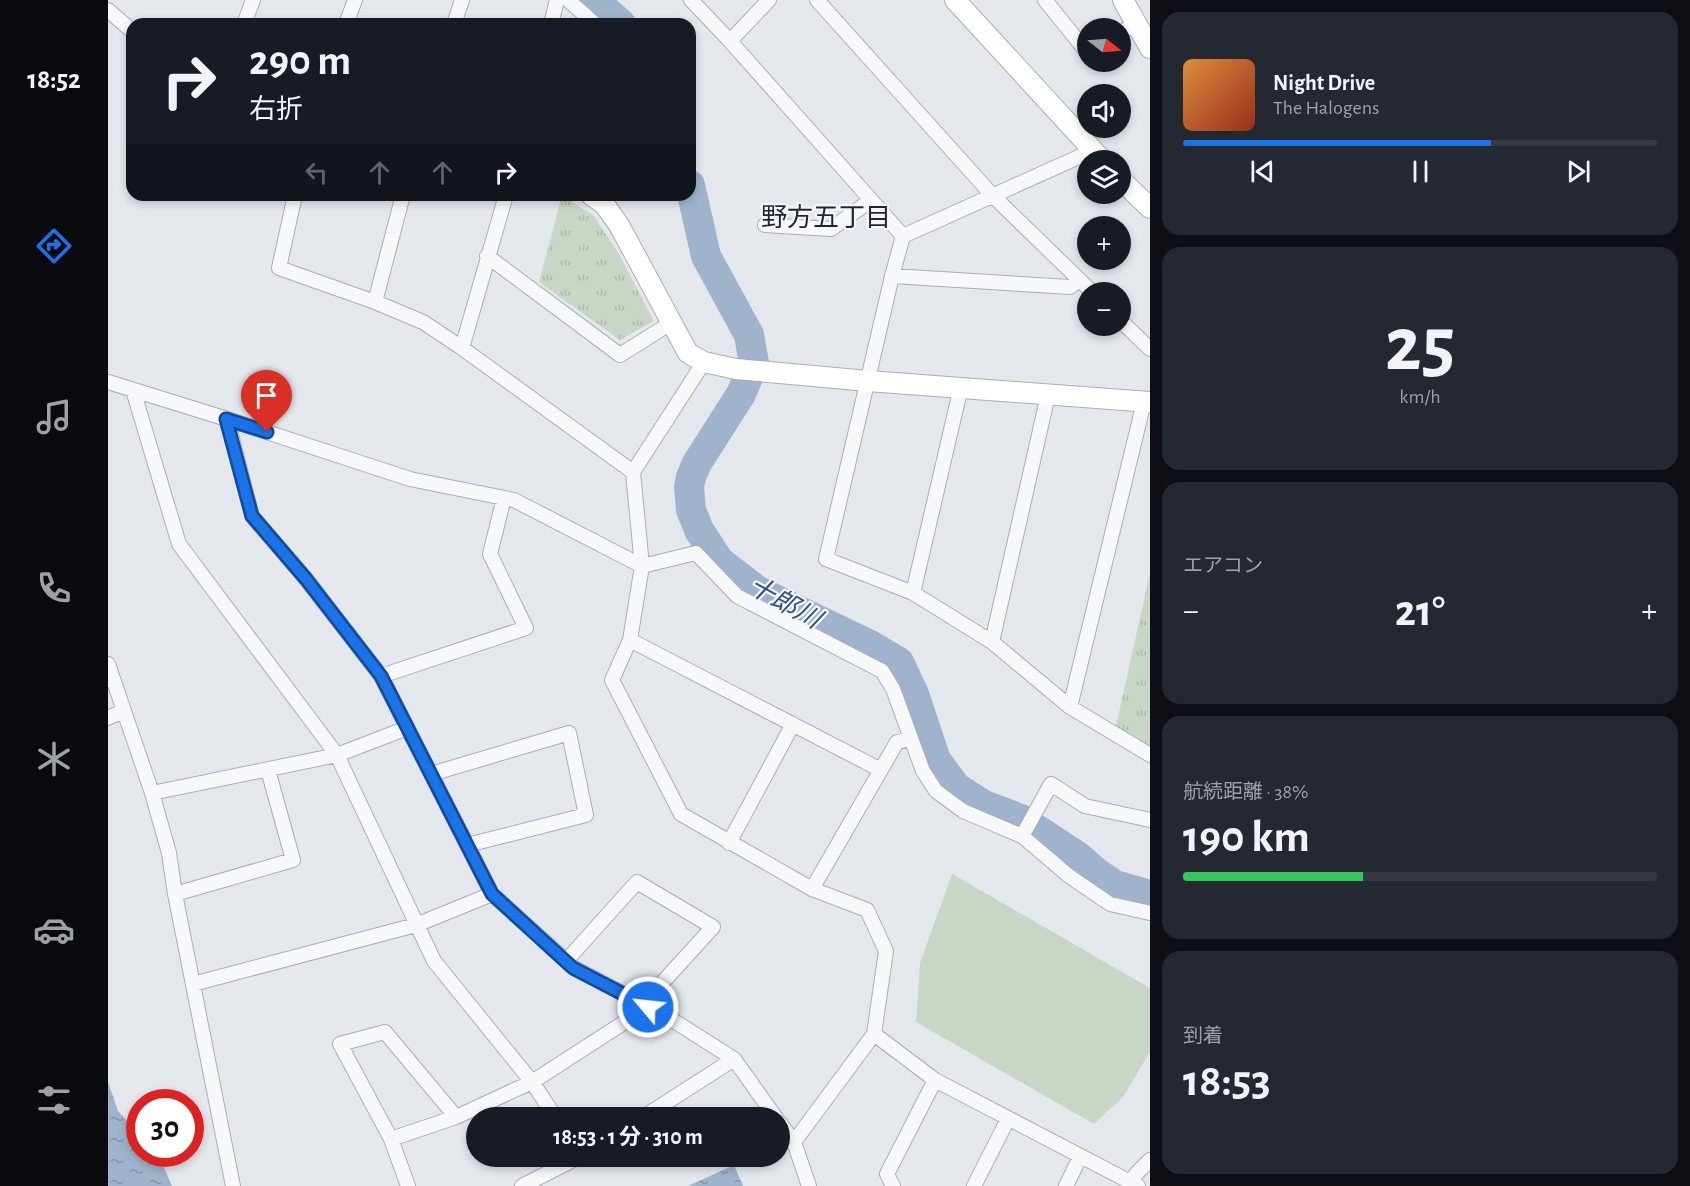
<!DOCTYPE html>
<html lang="ja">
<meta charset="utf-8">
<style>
body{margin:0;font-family:"Alegreya Sans","Noto Sans JP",sans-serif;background:#242831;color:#f1f3f6;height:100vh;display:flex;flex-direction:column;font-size:22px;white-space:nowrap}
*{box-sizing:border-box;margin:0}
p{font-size:20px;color:#9ea1a6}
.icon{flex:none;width:33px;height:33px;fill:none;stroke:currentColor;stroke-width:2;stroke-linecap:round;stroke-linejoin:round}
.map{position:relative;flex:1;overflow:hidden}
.side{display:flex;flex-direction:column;gap:12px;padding:12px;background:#0d0f14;width:540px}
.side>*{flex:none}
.hud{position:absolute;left:18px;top:18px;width:570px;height:183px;border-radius:18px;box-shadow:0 3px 9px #0003;background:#171b24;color:#f1f3f6;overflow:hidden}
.needle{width:39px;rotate:107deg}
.controls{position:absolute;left:969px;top:18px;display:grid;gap:12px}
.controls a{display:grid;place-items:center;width:54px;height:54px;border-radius:50%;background:#171b24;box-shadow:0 3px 9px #0003;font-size:30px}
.speed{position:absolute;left:18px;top:1089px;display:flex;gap:12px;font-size:30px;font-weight:700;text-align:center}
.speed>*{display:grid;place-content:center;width:78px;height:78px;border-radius:50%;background:#171b24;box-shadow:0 3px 9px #0003;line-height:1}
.speed .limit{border:9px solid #d22;background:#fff;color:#111}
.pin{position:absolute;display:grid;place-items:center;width:51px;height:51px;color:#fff;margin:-62px -26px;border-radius:50% 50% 50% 0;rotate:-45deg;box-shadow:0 0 6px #0007}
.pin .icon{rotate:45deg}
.me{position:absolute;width:66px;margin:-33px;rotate:298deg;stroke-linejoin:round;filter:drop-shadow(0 0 4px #0008)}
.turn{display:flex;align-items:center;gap:21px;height:126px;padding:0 24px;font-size:27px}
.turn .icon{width:78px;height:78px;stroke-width:2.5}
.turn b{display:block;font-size:42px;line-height:51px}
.lanes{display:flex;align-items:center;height:57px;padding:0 24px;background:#0003;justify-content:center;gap:30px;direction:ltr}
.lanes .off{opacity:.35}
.big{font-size:45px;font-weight:700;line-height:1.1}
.side .card{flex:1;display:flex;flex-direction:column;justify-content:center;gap:9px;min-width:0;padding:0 21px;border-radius:18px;background:#242831}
.side .dial{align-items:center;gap:0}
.dial b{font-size:78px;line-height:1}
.song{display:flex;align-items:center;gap:18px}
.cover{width:72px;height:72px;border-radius:9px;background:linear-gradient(135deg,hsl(30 70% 55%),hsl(10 70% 35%))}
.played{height:6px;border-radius:3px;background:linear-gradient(90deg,#1a73e8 65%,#363941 65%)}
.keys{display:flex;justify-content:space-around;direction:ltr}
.heat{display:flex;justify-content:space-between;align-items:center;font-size:33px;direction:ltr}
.charge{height:9px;border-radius:4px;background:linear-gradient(90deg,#34c759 38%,#363941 0)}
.trip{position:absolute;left:358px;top:1107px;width:324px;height:60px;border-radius:30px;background:#171b24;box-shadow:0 3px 9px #0003;font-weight:700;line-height:60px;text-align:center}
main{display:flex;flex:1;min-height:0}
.tabs{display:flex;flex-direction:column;width:108px;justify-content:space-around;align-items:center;background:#090b0e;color:#9ea1a6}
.tabs .icon{width:42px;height:42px}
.tabs .selected{color:#1a73e8}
.tabs b{font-size:27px;color:#f1f3f6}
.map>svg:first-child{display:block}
</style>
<main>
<nav class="tabs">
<b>18:52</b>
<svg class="icon selected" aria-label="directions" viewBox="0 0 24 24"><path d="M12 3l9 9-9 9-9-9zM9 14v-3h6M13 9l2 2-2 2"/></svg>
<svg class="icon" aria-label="music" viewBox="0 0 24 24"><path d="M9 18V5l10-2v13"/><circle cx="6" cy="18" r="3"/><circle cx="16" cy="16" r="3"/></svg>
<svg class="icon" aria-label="phone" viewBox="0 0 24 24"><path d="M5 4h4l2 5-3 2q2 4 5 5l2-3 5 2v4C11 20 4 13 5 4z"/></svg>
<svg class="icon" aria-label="climate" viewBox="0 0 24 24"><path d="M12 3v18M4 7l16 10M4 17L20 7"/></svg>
<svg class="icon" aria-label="car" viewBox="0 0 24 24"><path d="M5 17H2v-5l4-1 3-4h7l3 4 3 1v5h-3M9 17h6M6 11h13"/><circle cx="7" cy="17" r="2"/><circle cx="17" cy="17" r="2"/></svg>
<svg class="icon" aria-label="filters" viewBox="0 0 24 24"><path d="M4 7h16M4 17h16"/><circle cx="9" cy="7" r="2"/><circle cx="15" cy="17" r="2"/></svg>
</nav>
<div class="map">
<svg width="1042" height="1186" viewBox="0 0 1042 1186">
<defs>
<pattern id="park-tufts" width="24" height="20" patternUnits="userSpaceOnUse" patternTransform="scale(1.5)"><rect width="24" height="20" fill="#c9d6c5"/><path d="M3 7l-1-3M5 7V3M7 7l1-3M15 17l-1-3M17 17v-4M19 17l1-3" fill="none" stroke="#adb8ab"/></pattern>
<pattern id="water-ripples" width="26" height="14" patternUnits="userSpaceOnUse" patternTransform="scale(1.5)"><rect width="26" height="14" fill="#9fb4cc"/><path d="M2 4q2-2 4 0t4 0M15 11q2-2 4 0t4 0" fill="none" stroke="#8293a7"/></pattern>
</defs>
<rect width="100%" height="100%" fill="#e4e7ec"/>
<path fill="#c9d6c5" d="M 844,874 L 1042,988 L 1042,1052 L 1015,1097 L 986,1124 L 808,1022 L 812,963 Z"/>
<path fill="url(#park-tufts)" d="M 454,195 L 486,216 L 512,256 L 546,321 L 512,340 L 431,282 Z
M 1042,573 L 1042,746 L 1008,726 Z"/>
<path fill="url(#water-ripples)" d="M 0,1082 L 10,1111 L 31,1134 L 32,1154 L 50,1154 L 64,1186 L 0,1186 Z
M 626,1165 L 635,1186 L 580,1186 Z"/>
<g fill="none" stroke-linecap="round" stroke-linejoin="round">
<path stroke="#9fb4cc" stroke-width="30" d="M 486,0 L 513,24
M 582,185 L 598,256 L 641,335 L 646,363 L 633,394 L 589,463 L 583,477 L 581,487 L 583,510 L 591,530 L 611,561 L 650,591 L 762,645 L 791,662 L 806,694 L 828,760 L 848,787 L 876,805 L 913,819 L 968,855 L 989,873 L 1007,885 L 1042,895"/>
<defs>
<path id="street" d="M 460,0 L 487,24
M 583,0 L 622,41 L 795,236
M 709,0 L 885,196 L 984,292
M 937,0 L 978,51 L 980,50
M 0,10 L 24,31
M 136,24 L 145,0
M 238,24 L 247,0
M 346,24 L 354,0
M 443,24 L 449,0
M 1012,33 L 1028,24
M 622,41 L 661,0
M 187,195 L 171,268 L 267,302 L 315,322 L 354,348 L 525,472
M 657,225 L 723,229 L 763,200
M 795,236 L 784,276 L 718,559 L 805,593 L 884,642 L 962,707 L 1042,755
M 795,236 L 984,151
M 379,256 L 512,355 L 563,323
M 784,276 L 962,287 L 971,280
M 267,302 L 295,195
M 1012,320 L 1042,349
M 354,348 L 398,195
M 596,362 L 525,472 L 534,566 L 522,640 L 504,680 L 573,814 L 704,889 L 759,910 L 778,951 L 766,1034 L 686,1142
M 0,382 L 119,419 L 302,479 L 406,500 L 534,566 L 588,553 L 629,596 L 774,671 L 785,689 L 815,771 L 828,791 L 855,811 L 914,836 L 961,876 L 1002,904 L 1042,913
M 25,390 L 71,544 L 229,755 L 326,961 L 424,1082 L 448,1118
M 119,419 L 144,516 L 198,579 L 273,676 L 384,894 L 465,967 L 563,1019 L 626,1059 L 668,1118
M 805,593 L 853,387
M 522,640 L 773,770
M 884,642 L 940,395
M 0,664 L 44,793 L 61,853 L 67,894 L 125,1186
M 273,676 L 418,628 L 382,554 L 396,498
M 962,707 L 1036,402
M 0,718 L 15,711
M 323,774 L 461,733 L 478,815 L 359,845
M 44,793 L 229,755 L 299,728
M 914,836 L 943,784 L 977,806 L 1042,820
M 621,843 L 685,724
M 704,889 L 789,742 L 802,739
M 67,894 L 185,860 L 160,770
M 85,984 L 308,925 L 384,894
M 766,1034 L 827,1080 L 1030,1186
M 534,1118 L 626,1059
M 672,1123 L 686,1142 L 701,1186
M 283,1139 L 348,1117 L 424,1082 L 540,1007 L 544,994 L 605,927 L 529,882 L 458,961
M 1022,1182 L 1029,1173 L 1042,1160
M 300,1186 L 283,1139 L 232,1044 L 277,1032 L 348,1117
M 414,1186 L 473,1156
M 785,1186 L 779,1174 L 827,1080
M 866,1186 L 900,1119
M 958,1186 L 972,1157"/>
<path id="secondary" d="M 847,0 L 994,160
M 1015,0 L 1042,48
M 1012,179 L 1042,208
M 483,195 L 496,204 L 511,225 L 580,353 L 596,362 L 628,369 L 760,381 L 1042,402"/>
</defs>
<use href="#street" stroke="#a9aeb7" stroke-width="16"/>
<use href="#secondary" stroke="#a9aeb7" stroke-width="22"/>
<use href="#street" stroke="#f7f8fa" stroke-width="14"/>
<use href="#secondary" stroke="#fff" stroke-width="20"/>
</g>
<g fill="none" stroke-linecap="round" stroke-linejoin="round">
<defs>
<path id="route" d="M 159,432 L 118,419 L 144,516 L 198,579 L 273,676 L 384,894 L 465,968 L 540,1007"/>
</defs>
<use href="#route" stroke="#114b97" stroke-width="15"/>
<use href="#route" stroke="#1a73e8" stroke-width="10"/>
</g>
<g text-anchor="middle" stroke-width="4.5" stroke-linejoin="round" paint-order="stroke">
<g font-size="26" fill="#1d2536" stroke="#f4f6f9">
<text x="718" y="226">野方五丁目</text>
</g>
<g font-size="26" font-style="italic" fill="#34527a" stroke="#f4f6f9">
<text transform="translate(677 602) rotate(29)" y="9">十郎川</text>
</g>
</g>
</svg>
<div class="controls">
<a><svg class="needle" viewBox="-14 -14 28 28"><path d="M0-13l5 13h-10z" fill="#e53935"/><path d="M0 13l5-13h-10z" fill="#9ea1a6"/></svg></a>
<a><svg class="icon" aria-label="sound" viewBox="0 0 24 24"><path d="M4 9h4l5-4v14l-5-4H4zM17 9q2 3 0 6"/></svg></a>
<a><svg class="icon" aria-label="layers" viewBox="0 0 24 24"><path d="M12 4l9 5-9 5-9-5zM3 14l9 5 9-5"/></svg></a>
<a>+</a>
<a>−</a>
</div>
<div class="speed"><div class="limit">30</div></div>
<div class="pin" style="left:159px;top:432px;background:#d93025"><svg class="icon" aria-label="arrive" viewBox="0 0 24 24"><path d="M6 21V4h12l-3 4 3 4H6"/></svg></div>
<svg class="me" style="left:540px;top:1007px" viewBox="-20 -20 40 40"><circle r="17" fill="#1a73e8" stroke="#fff" stroke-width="3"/><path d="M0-11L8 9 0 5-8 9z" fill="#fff"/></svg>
<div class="trip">18:53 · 1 分 · 310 m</div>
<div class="hud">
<div class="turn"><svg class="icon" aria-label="right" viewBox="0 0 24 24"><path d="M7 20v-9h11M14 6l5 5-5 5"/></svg><div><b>290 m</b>右折</div></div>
<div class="lanes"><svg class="icon off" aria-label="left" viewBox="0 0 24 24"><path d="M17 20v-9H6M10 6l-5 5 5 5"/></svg><svg class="icon off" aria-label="ahead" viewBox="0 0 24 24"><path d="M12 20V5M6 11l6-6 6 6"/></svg><svg class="icon off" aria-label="ahead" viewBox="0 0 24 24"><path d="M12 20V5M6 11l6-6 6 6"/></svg><svg class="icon" aria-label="right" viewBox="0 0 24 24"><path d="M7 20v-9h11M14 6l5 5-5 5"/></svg></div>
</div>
</div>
<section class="side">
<div class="card">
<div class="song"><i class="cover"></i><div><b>Night Drive</b><p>The Halogens</p></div></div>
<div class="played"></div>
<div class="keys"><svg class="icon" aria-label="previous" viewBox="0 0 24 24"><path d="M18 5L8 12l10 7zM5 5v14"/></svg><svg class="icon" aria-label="pause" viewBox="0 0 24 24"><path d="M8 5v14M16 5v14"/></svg><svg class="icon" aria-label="next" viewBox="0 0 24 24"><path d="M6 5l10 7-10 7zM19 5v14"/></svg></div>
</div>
<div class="card dial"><b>25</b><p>km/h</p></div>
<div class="card"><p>エアコン</p>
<div class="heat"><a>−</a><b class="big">21°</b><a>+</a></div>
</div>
<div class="card"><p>航続距離 · 38%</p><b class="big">190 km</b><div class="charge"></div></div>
<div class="card"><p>到着</p><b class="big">18:53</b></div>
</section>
</main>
